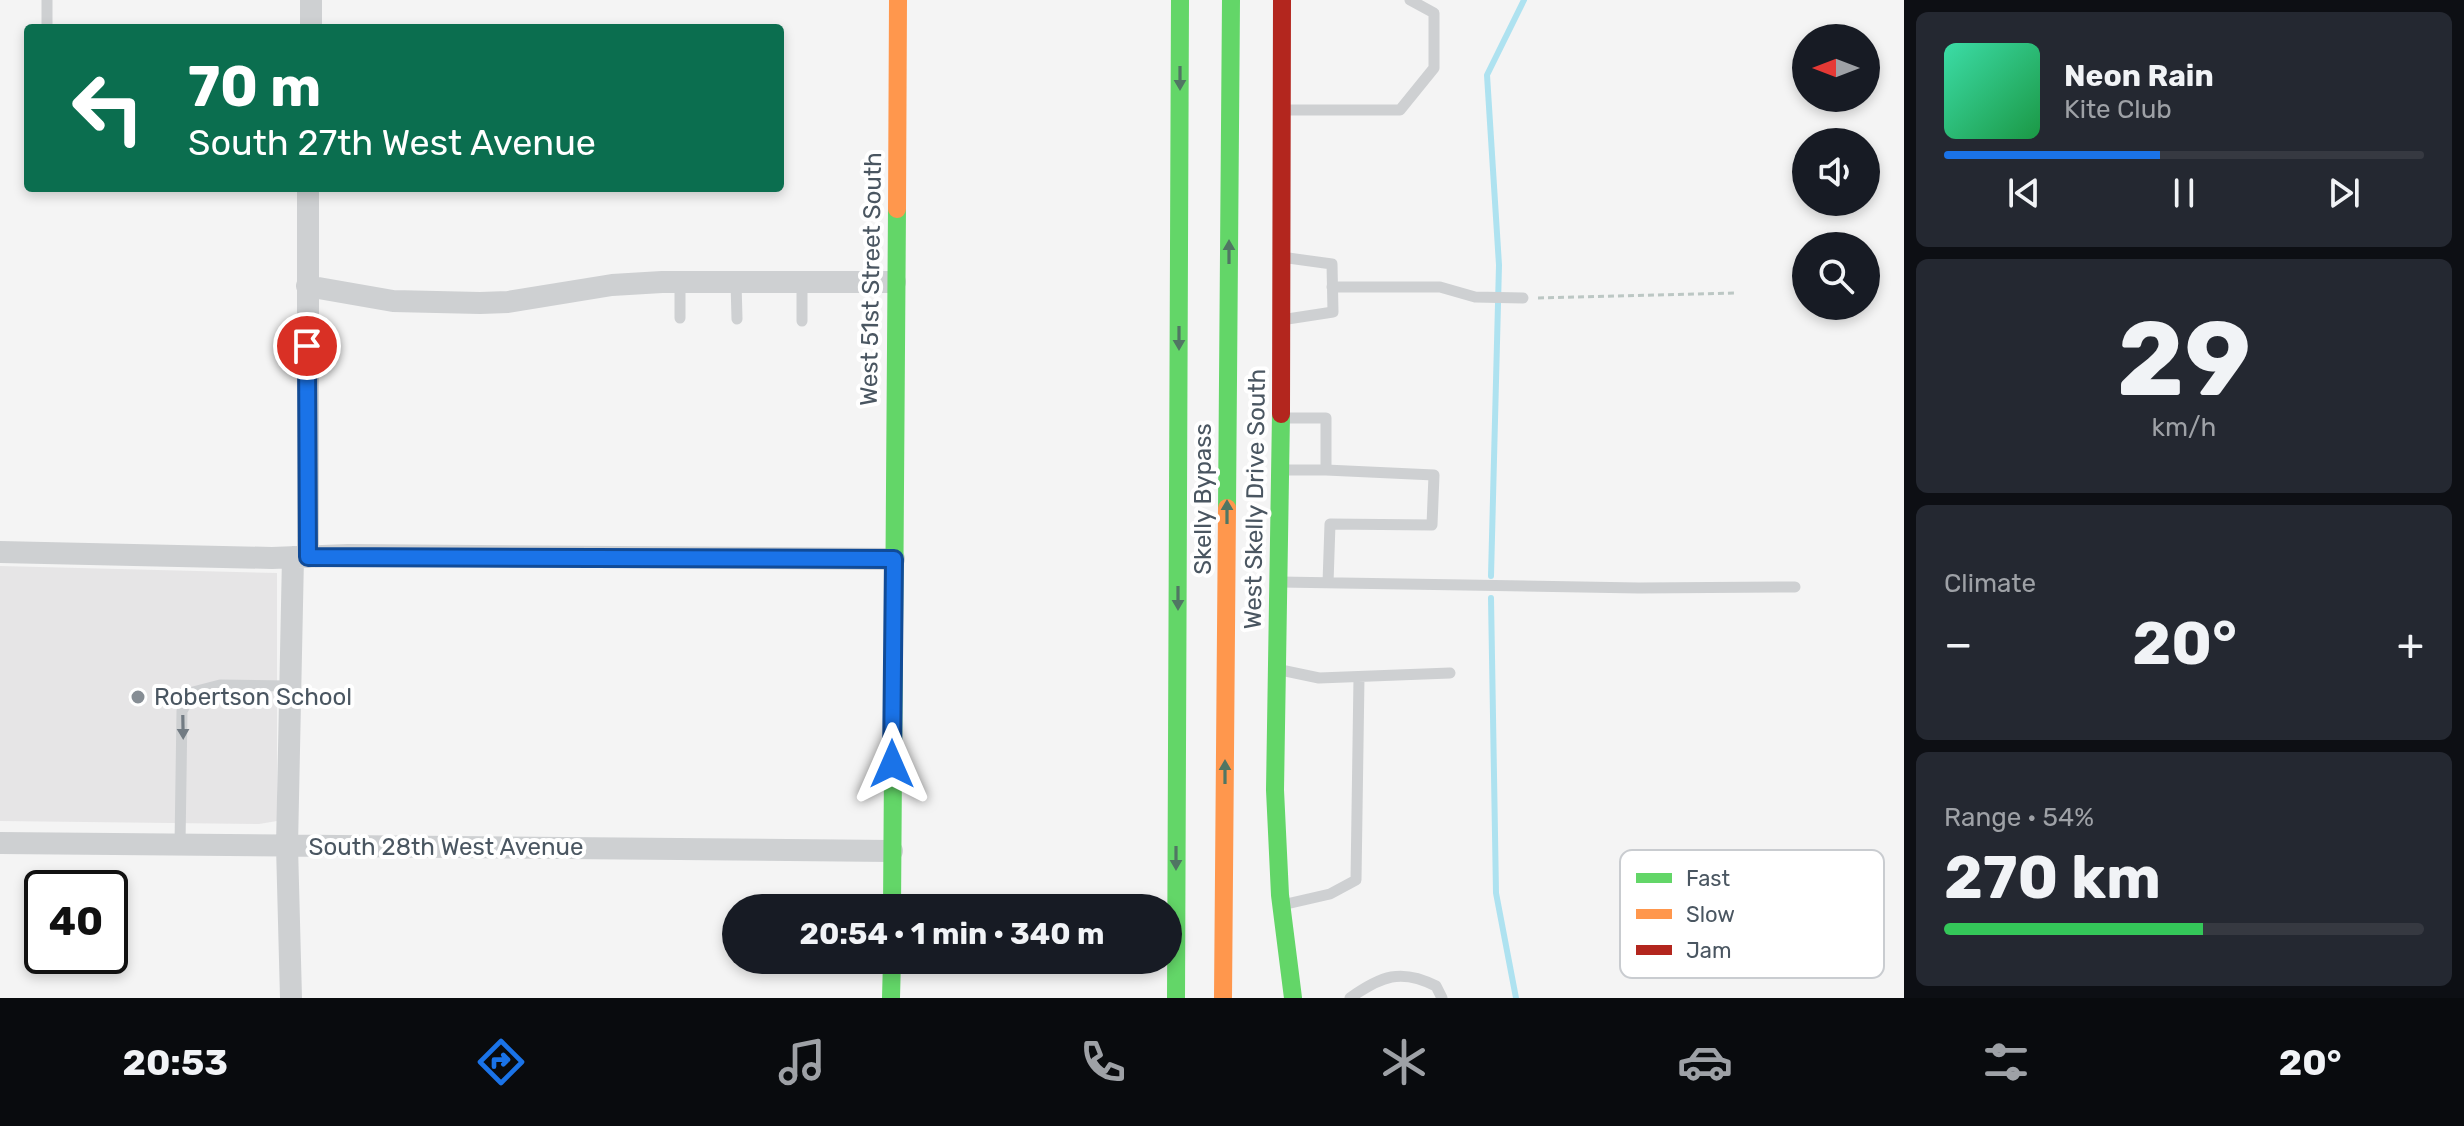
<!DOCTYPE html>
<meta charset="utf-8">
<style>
body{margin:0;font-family:Rubik,sans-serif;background:#242831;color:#f1f3f6;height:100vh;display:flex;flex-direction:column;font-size:30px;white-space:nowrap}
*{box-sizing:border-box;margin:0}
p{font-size:26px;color:#9ea1a6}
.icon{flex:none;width:44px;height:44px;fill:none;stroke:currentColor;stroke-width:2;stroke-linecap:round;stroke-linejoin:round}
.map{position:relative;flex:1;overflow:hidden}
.details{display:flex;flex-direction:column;gap:12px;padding:12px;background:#0d0f14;width:560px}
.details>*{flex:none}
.banner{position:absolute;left:24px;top:24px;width:760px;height:168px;border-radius:8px;box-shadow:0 4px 12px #0003;background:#0b6e4f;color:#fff;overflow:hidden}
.needle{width:52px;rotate:270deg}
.fabs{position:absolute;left:1792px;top:24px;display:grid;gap:16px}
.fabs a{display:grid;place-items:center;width:88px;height:88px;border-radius:50%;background:#171b24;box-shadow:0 4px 12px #0003;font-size:40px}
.speed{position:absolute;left:24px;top:870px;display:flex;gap:16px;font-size:40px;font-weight:700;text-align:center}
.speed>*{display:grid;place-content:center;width:104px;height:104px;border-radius:50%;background:#171b24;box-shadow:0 4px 12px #0003;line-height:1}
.speed .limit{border:4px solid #111;border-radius:12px;background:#fff;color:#111}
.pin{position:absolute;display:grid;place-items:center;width:68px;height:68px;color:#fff;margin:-34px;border:4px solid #fff;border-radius:50%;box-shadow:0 2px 8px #0007}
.me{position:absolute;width:88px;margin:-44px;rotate:0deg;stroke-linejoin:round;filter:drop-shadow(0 0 6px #0008)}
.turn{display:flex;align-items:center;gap:28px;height:168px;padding:0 32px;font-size:36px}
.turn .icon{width:104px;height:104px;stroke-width:2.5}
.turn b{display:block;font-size:56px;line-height:68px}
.big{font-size:60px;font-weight:700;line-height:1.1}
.details .widget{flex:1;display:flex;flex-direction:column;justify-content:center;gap:12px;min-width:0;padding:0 28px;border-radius:12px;background:#242831}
.details .dial{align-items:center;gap:0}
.dial b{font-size:104px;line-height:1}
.song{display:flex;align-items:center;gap:24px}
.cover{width:96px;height:96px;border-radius:12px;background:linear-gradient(135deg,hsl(160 70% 55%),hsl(140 70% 35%))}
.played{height:8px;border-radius:4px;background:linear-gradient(90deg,#1a73e8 45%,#363941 45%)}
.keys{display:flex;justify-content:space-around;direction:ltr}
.heat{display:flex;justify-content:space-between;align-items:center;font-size:44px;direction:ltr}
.charge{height:12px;border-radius:6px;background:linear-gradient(90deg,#34c759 54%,#363941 0)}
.trip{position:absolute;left:722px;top:894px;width:460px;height:80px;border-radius:40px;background:#171b24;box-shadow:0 4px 12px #0003;font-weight:700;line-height:80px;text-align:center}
.tabs{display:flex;height:128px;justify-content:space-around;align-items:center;background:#090b0e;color:#9ea1a6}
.tabs .icon{width:56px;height:56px}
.tabs .on{color:#1a73e8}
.tabs b{font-size:36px;color:#f1f3f6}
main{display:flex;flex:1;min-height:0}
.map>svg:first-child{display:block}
</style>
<main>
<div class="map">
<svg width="1904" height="998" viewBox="0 0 1904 998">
<rect width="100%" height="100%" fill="#f4f4f4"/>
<path fill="#e6e5e6" d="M 0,566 L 277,573 L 277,821 L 259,824 L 0,821 Z"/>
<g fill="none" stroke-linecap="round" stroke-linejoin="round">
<path stroke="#aee2f0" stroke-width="6" d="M 1491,576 L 1499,265 L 1487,75 L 1524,0
M 1491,598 L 1496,893 L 1516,998"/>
<path stroke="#bcc7c4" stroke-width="3" stroke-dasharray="6 4" stroke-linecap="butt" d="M 1538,298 L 1736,293"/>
<path stroke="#ced0d2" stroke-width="11" d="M 47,28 L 47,0
M 1285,110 L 1400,110 L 1434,68 L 1434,13 L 1410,0
M 1281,257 L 1332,264 L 1333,312 L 1281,320
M 680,282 L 680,318
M 736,282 L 737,319
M 1332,287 L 1440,287 L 1475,297 L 1523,298
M 802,321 L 802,282
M 1280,470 L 1326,470 L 1326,418 L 1281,418
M 1326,470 L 1434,475 L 1432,525 L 1330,524 L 1328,583
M 1280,582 L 1639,588 L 1795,587
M 1276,669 L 1319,678 L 1450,673
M 180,845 L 182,711 L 193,692 L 220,685 L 289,686
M 1282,905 L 1330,894 L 1356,880 L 1359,677
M 1350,998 C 1381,976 1401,968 1436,986 L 1442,998"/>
<path stroke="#ced0d2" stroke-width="22" d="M 311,28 L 311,0
M 307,286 L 393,301 L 480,303 L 508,302 L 612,285 L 662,282 L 895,282
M 0,552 L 272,558 L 348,555 L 894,559
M 308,557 L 308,188
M 0,843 L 892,851
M 291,998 L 287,846 L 293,557"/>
<path stroke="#63d668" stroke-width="18" d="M 1281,414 L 1275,790 L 1280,895 L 1293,998
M 1227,508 L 1231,0
M 892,908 L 897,209
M 891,998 L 892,960
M 1176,998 L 1180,0"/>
<path stroke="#ff974d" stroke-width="18" d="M 897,209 L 898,0
M 1223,998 L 1227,508"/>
<path stroke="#b3261e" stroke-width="18" d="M 1281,414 L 1282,0"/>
</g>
<defs><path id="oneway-solid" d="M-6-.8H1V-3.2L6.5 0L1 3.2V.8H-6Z" transform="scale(2)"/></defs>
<g fill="#507663">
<use href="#oneway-solid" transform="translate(1180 78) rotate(90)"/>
<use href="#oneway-solid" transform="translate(1229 252) rotate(-90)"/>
<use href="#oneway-solid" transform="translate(1179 338) rotate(90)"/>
<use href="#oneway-solid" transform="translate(1227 512) rotate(-90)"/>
<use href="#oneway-solid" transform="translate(1178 598) rotate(90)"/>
<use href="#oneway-solid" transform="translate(1225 772) rotate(-90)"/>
<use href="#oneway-solid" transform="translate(1176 858) rotate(90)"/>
</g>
<use fill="#727b83" href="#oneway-solid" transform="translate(183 727) rotate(89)"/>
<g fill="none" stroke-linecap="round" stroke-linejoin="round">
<defs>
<path id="route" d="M 307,346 L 308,557 L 894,559 L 892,764"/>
</defs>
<use href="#route" stroke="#114b97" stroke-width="20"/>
<use href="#route" stroke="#1a73e8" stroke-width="14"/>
</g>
<circle fill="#868d94" stroke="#fff" stroke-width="3" cx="138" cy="697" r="8"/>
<g text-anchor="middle" stroke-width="8" stroke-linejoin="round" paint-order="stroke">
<g font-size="24" fill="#4a5661" stroke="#fff">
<text transform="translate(871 279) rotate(-89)" y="8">West 51st Street South</text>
<text transform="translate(1203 499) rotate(-90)" y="8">Skelly Bypass</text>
<text transform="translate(1255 499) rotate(-89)" y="8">West Skelly Drive South</text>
<text x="446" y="855">South 28th West Avenue</text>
</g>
<g font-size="24" fill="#4a5661" stroke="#fff" text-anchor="start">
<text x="154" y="705">Robertson School</text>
</g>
</g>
<rect x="1620" y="850" width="264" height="128" rx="12" fill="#fff" stroke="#c9ccd0" stroke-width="2"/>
<rect x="1636" y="873" width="36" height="10" fill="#63d668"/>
<rect x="1636" y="909" width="36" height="10" fill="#ff974d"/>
<rect x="1636" y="945" width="36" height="10" fill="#b3261e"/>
<g font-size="22" fill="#4a5661">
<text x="1686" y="886">Fast</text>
<text x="1686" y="922">Slow</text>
<text x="1686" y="958">Jam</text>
</g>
</svg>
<div class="fabs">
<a><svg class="needle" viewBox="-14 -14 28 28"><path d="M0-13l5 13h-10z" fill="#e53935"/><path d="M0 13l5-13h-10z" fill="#9ea1a6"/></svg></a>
<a><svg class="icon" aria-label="sound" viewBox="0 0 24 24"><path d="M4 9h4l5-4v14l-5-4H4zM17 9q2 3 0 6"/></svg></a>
<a><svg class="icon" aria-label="search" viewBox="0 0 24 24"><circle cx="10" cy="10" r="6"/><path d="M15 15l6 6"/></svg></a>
</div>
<div class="speed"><div class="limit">40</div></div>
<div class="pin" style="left:307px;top:346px;background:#d93025"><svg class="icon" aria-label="arrive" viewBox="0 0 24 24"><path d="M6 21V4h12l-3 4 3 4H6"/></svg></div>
<svg class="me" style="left:892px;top:764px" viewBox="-20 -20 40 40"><path d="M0-17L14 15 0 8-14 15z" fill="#1a73e8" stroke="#fff" stroke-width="4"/></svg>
<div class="trip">20:54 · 1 min · 340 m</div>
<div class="banner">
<div class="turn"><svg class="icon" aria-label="left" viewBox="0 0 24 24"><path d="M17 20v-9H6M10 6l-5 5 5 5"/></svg><div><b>70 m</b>South 27th West Avenue</div></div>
</div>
</div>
<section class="details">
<div class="widget">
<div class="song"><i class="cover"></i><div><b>Neon Rain</b><p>Kite Club</p></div></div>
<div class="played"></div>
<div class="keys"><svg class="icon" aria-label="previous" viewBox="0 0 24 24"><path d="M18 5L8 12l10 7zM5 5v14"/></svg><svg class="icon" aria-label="pause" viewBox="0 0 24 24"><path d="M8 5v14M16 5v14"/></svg><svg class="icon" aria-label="next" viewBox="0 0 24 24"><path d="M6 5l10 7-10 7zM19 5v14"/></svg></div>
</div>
<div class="widget dial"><b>29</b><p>km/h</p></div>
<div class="widget"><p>Climate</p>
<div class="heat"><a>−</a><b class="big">20°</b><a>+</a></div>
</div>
<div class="widget"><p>Range · 54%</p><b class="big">270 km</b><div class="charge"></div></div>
</section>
</main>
<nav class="tabs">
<b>20:53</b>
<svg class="icon on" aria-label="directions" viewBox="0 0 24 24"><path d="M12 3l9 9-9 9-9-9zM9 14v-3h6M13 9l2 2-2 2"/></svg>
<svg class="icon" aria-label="music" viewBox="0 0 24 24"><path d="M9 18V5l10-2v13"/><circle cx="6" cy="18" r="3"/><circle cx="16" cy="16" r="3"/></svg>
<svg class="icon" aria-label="phone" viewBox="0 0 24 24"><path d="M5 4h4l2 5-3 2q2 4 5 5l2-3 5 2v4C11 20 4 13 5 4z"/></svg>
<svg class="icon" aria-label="climate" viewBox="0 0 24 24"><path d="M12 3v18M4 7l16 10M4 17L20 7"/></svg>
<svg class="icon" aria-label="car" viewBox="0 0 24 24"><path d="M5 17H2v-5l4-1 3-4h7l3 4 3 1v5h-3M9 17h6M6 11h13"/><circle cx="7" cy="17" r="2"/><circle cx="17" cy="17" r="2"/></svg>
<svg class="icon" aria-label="filters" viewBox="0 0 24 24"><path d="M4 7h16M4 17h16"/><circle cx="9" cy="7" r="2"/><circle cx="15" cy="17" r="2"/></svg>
<b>20°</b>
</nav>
